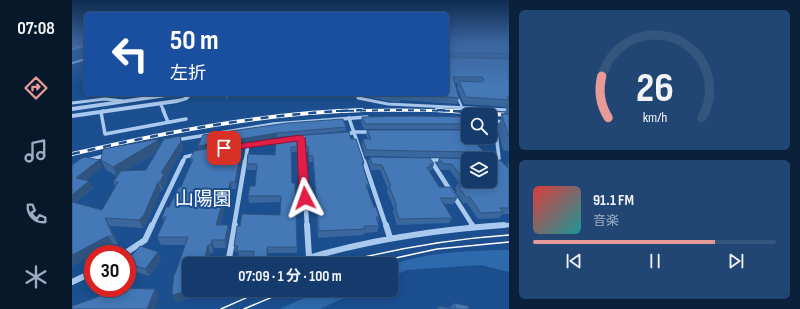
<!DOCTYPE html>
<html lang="ja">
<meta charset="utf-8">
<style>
body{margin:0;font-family:"Sofia Sans Condensed","Noto Sans JP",sans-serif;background:#214673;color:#f1f3f6;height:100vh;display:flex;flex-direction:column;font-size:15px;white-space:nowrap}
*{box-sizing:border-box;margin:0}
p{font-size:13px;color:#9dadc1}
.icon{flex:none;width:22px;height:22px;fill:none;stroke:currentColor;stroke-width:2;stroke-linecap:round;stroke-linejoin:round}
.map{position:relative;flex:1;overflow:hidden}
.drawer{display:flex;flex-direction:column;gap:10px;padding:10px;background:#0b203b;width:291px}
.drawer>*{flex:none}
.top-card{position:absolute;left:12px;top:12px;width:365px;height:84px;border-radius:6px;box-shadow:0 2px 10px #0003,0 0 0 1px #33557e;background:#1a4fa0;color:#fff;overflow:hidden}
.fabs{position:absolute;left:389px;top:108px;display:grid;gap:8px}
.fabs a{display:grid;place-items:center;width:36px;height:36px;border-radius:6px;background:#143b6b;box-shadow:0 2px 10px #0003,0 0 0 1px #33557e;font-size:20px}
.speed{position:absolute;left:12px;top:245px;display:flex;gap:8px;font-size:20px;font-weight:700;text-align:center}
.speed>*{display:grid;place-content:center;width:52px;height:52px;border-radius:50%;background:#143b6b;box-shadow:0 2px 10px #0003,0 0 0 1px #33557e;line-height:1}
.speed .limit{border:6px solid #d22;background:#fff;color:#111}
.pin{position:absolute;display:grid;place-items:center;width:34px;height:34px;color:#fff;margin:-17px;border-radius:8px;box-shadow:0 2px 6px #0006}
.me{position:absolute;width:44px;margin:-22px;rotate:356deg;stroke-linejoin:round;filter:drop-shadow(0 0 3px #0008)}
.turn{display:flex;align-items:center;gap:14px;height:84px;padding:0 20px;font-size:18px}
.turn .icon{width:52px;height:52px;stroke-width:2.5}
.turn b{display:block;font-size:28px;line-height:34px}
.drawer .widget{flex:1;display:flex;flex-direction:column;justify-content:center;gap:6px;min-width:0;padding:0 14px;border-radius:6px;background:#214673}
.drawer .dial{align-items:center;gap:0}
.dial svg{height:104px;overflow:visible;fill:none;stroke:#33557e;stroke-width:7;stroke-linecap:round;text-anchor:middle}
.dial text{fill:#f1f3f6;stroke:none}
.song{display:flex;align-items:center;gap:12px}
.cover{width:48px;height:48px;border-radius:6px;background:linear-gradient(135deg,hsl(0 70% 55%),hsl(180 70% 35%))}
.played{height:4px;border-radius:2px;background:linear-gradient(90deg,#e69b98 75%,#33557e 75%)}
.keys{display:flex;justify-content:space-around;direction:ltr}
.trip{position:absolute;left:110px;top:257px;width:216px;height:40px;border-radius:6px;background:#143b6b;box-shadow:0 2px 10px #0003,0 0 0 1px #33557e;font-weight:700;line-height:40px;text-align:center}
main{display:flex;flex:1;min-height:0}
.menu{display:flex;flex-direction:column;width:72px;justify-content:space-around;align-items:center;background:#08182b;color:#9dadc1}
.menu .icon{width:28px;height:28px}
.menu .current{color:#e69b98}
.menu b{font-size:18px;color:#f1f3f6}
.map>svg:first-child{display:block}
</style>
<main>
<nav class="menu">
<b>07:08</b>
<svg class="icon current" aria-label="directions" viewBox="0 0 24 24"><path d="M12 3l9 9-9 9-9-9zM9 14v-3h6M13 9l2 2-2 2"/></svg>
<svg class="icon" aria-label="music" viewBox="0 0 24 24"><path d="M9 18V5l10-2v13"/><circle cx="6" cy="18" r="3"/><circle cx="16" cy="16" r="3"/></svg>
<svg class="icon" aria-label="phone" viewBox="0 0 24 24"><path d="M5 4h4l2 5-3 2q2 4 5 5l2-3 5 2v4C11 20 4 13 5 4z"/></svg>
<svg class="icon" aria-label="climate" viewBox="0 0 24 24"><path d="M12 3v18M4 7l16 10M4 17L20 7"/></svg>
</nav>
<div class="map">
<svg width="437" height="309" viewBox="0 0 437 309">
<rect width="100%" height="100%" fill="#1b4f8f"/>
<path fill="#2e69ad" d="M 431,250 L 437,250 L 437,272 L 409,265 L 335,270 L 319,277 L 319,265 C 355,252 393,251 431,250 Z
M 249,290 L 289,290 L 248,309 L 208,309 Z"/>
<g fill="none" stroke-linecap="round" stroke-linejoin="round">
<path stroke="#a9c9ee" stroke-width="2" d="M 385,96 L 390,107"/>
<path stroke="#a9c9ee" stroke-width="2" d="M 0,45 L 8,46
M 0,49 L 14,45
M 0,63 L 14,59"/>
<path stroke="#a9c9ee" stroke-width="3" d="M 153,94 L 155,96
M 287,94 L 286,98 L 316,104 L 437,110
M 0,103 L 33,99 L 51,101
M 88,103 L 92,111"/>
<path stroke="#a9c9ee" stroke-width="3.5" d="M 91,110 L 96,122
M 31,111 L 29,112 L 33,134 L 114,119
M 277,118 L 292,162
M 418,121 L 437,122
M 424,133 L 427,158 L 426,162
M 274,135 L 282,132 L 299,132
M 229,138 L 231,162
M 222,139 L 237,137
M 104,140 L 202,124 L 295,117
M 167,146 L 208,141
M 16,160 L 35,155
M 354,160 L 372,160
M 111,162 L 113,157 L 125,154
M 173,162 L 176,145"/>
<path stroke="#a9c9ee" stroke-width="4.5" d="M 231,161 L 235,226
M 292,161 L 314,226
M 425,161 L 427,163
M 360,162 L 401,226
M 80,226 L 111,161
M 162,226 L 173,161
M 417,226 L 437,225"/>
<path stroke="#a9c9ee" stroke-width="6" d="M 235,225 L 237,257
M 314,225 L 318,238
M 400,225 L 401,227
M 52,254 L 73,240 L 80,225
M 156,264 L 163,225
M 217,264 C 287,241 359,230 432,225
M 0,282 L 21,272"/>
<path fill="#a9c9ee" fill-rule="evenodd" d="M 91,94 L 104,94 L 101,96 L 0,111 L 0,107 Z
M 112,94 L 118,94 L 119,96 L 115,100 L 105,103 L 0,118 L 0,114 L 105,99 L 111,98 L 113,96 Z"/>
<path stroke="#fff" stroke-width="1.5" d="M 264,264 C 321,249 378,239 437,235
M 296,264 L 365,249 L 437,242
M 149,309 L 192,290
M 172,309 L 217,290"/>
<defs>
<path id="rail-far1" d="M 264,111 L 325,110 L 389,111"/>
<path id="rail" d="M 365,110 L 437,115
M 0,154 C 95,132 192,113 290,110"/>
</defs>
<use href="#rail-far1" stroke="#fff" stroke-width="3"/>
<use href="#rail" stroke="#fff" stroke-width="4"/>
<use href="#rail-far1" stroke="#1b4f8f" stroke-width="2" stroke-dasharray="6" stroke-linecap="butt"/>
<use href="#rail" stroke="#1b4f8f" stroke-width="2.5" stroke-dasharray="8" stroke-linecap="butt"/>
</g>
<path fill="#3a679d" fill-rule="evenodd" d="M 375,42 L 437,42 L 437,151 L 431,150 L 425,127 L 437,104 L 436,104 L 434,107 L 392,104 L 385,88 L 386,83 L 383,83 L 387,98 L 385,104 L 329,100 L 328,102 L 316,101 L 291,96 L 291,94 L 375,94 Z
M 290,117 L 396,117 L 396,129 L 292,129 L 289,122 Z
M 274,127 L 274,131 L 205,137 L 171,143 L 171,148 L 164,189 L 160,189 L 157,202 L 154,202 L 148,225 L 156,225 L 157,233 L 154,248 L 142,248 L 141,253 L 138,253 L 135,264 L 117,264 L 127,296 L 104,302 L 103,274 L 114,245 L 89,245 L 85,237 L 92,222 L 90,217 L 97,207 L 109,187 L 119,163 L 118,159 L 127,150 L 131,135 Z
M 295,130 L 425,138 L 422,143 L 405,144 L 419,160 L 437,169 L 437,214 L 430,214 L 427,218 L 406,219 L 395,203 L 391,203 L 384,193 L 385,191 L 383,189 L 386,183 L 387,183 L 378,170 L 369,170 L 365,164 L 367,158 L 398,159 L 398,158 L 293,156 L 290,145 L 291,139 L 296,139 L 294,135 Z
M 233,135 L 279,139 L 292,163 L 291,168 L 297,185 L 296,191 L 302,207 L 307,217 L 306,223 L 307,226 L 305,232 L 292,233 L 291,235 L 246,238 L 241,162 L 237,162 L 236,152 L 233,152 Z
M 108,136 L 110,143 L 111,149 L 94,178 L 95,181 L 91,190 L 89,190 L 75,223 L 71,228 L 38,226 L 46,244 L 41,244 L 23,254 L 21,254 L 21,255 L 0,266 L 0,165 L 30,167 L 14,180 L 17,181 L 21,188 L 3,203 L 30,210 L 44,187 L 41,182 L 45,176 L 34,170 L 29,160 L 88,146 ZM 85,152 L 74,170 L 54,171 Z
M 204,138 L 227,147 L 227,152 L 219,152 L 220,183 L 225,247 L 225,253 L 196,253 L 195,264 L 182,264 L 181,257 L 167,257 L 166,252 L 163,252 L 162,246 L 168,226 L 208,215 L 209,202 L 177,203 L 176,196 L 183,186 L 185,170 L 175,170 L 175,164 L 203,155 Z
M 298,157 L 362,164 L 360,170 L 358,170 L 358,172 L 367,187 L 385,198 L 382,204 L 372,204 L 380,218 L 377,223 L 325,225 L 321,212 L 322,209 L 315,192 L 316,189 L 308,170 L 299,170 L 296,162 Z
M 437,163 L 437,168 L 435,166 Z
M 89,259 L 77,276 L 58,270 L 55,265 L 55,261 Z
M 382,303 L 397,309 L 365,309 L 366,306 L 378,308 Z"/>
<path fill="#305480" d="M 205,133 L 205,137 L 171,143 L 171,148 L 164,189 L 163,182 L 127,150 L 126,146 Z
M 108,136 L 110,143 L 111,149 L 94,178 L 95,181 L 91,190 L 88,182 L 89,173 Z
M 86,140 L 89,149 L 45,177 L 41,167 Z
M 27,160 L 30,167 L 8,185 L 4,178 Z
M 17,181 L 21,188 L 0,205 L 0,195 Z
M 86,182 L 89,190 L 75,223 L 71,228 L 67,220 Z
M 158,182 L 160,189 L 157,202 L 156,195 Z
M 153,195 L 154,202 L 146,233 L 144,225 Z
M 33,218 L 38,226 L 46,244 L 41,236 Z
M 156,225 L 157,233 L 154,248 L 153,240 Z
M 36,236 L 41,244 L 23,254 L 21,254 L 21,255 L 0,266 L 0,255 Z
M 140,240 L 142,248 L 141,253 L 139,245 Z
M 136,245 L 138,253 L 135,264 L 131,264 Z
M 195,247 L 196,253 L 195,264 Z
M 86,252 L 89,259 L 77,276 L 73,269 Z
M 83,289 L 87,296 L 82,309 L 75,309 Z
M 120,290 L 127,290 L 127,296 L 104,302 L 100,295 Z"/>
<path fill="#4478b7" stroke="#305480" d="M 375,42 L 437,42 L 437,54 L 377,52 L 376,57 L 437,59 L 437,97 L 435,97 L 437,100 L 394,97 L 387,81 L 410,82 L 412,80 L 410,77 L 381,77 L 387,98 L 340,94 L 375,94 Z
M 315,94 L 330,94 L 330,95 L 318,94 Z
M 437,103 L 437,108 L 434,108 Z
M 431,114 L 437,114 L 437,137 L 430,116 Z
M 341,116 L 396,117 L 396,124 L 293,124 L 290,117 Z
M 271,119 L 274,127 L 205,133 L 126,146 L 131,135 L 215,123 Z
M 418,122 L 424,129 L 425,138 L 400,139 L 419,160 L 428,160 L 437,169 L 437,208 L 428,208 L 431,212 L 409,213 L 398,197 L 394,197 L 387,187 L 389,187 L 386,183 L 394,183 L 380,164 L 371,164 L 367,158 L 398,159 L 396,159 L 396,181 L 418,181 L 418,159 L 399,159 L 402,156 L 400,152 L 294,150 L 291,139 L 299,139 L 295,130 L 396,130 L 396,137 L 418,137 Z
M 277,132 L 279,139 L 284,139 L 292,163 L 290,163 L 297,185 L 294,185 L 302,207 L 304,207 L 307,217 L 304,217 L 307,226 L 292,226 L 293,229 L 247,231 L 241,156 L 237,156 L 236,146 L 234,146 L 233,135 Z
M 108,136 L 109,141 L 89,173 L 92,173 L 88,182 L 86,182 L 72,215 L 67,220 L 33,218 L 41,236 L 36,236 L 0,255 L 0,202 L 30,210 L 46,182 L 41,182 L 49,171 L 74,170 L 92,139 Z
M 226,136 L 227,147 L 219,147 L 220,183 L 223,183 L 225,247 L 195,247 L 195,258 L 181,258 L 182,251 L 165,251 L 166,246 L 162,246 L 165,226 L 168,226 L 170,214 L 208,215 L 209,196 L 176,196 L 178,186 L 183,186 L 185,164 L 175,164 L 176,154 L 203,155 L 204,138 Z
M 86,139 L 86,140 L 41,167 L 29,160 L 31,149 Z
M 171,142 L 163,182 L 158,182 L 156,195 L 153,195 L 144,225 L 156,225 L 153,240 L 140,240 L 139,245 L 136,245 L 131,264 L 117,264 L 117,290 L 120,290 L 100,295 L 102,274 L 103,274 L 116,237 L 85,237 L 94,217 L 90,217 L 94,207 L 97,207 L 107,187 L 109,187 L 121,159 L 118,159 L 122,151 Z
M 13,157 L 27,160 L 4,178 L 17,181 L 0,195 L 0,165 L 8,159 Z
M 298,157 L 358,158 L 362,164 L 358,164 L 359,167 L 355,167 L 367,187 L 378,187 L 385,198 L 368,198 L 380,218 L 327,219 L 323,206 L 325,206 L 317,186 L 319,186 L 310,165 L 300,164 Z
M 68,246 L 86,252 L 73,269 L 55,263 L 55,261 Z
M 40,288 L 83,289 L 75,309 L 0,309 L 0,306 L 37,293 Z
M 382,303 L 396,306 L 397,309 L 384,309 Z
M 366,306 L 382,309 L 367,309 Z"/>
<linearGradient id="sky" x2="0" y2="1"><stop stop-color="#0f2b4f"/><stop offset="0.49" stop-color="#39639b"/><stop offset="1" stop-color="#39639b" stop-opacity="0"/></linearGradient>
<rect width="437" height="85" fill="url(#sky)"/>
<path fill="#e11d48" stroke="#92132f" d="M 229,135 L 233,138 L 238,198 L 237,200 L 229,200 L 227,198 L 225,141 L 152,151 L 147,148 L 152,146 Z"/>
<g text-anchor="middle" stroke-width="4" stroke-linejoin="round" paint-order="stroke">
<g font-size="19" fill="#fff" stroke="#1b4f8f">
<text x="131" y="205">山陽園</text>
</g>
</g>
</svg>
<div class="fabs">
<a><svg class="icon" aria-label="search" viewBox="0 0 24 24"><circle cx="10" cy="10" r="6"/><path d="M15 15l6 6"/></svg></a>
<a><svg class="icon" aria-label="layers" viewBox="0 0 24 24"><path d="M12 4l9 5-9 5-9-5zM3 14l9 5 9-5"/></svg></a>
</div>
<div class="speed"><div class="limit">30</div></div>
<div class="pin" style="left:152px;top:148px;background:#d93025"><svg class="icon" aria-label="arrive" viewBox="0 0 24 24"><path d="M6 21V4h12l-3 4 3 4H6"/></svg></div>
<svg class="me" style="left:233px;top:198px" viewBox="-20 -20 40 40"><path d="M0-17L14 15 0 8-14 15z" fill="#e11d48" stroke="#fff" stroke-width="4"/></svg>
<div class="trip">07:09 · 1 分 · 100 m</div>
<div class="top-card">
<div class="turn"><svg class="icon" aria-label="left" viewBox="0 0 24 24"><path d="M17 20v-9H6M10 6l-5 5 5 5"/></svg><div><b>50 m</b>左折</div></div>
</div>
</div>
<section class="drawer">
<div class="widget dial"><svg viewBox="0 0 100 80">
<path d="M14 69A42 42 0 1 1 86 69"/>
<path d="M14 69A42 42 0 0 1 9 37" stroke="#e69b98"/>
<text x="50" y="56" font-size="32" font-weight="700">26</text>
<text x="50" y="72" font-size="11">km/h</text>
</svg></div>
<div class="widget">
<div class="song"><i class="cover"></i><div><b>91.1 FM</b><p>音楽</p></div></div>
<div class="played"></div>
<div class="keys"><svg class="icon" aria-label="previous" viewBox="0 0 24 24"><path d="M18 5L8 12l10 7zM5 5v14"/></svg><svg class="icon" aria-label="pause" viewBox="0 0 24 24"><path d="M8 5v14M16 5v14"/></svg><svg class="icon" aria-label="next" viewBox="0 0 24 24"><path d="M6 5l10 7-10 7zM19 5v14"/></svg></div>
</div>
</section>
</main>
